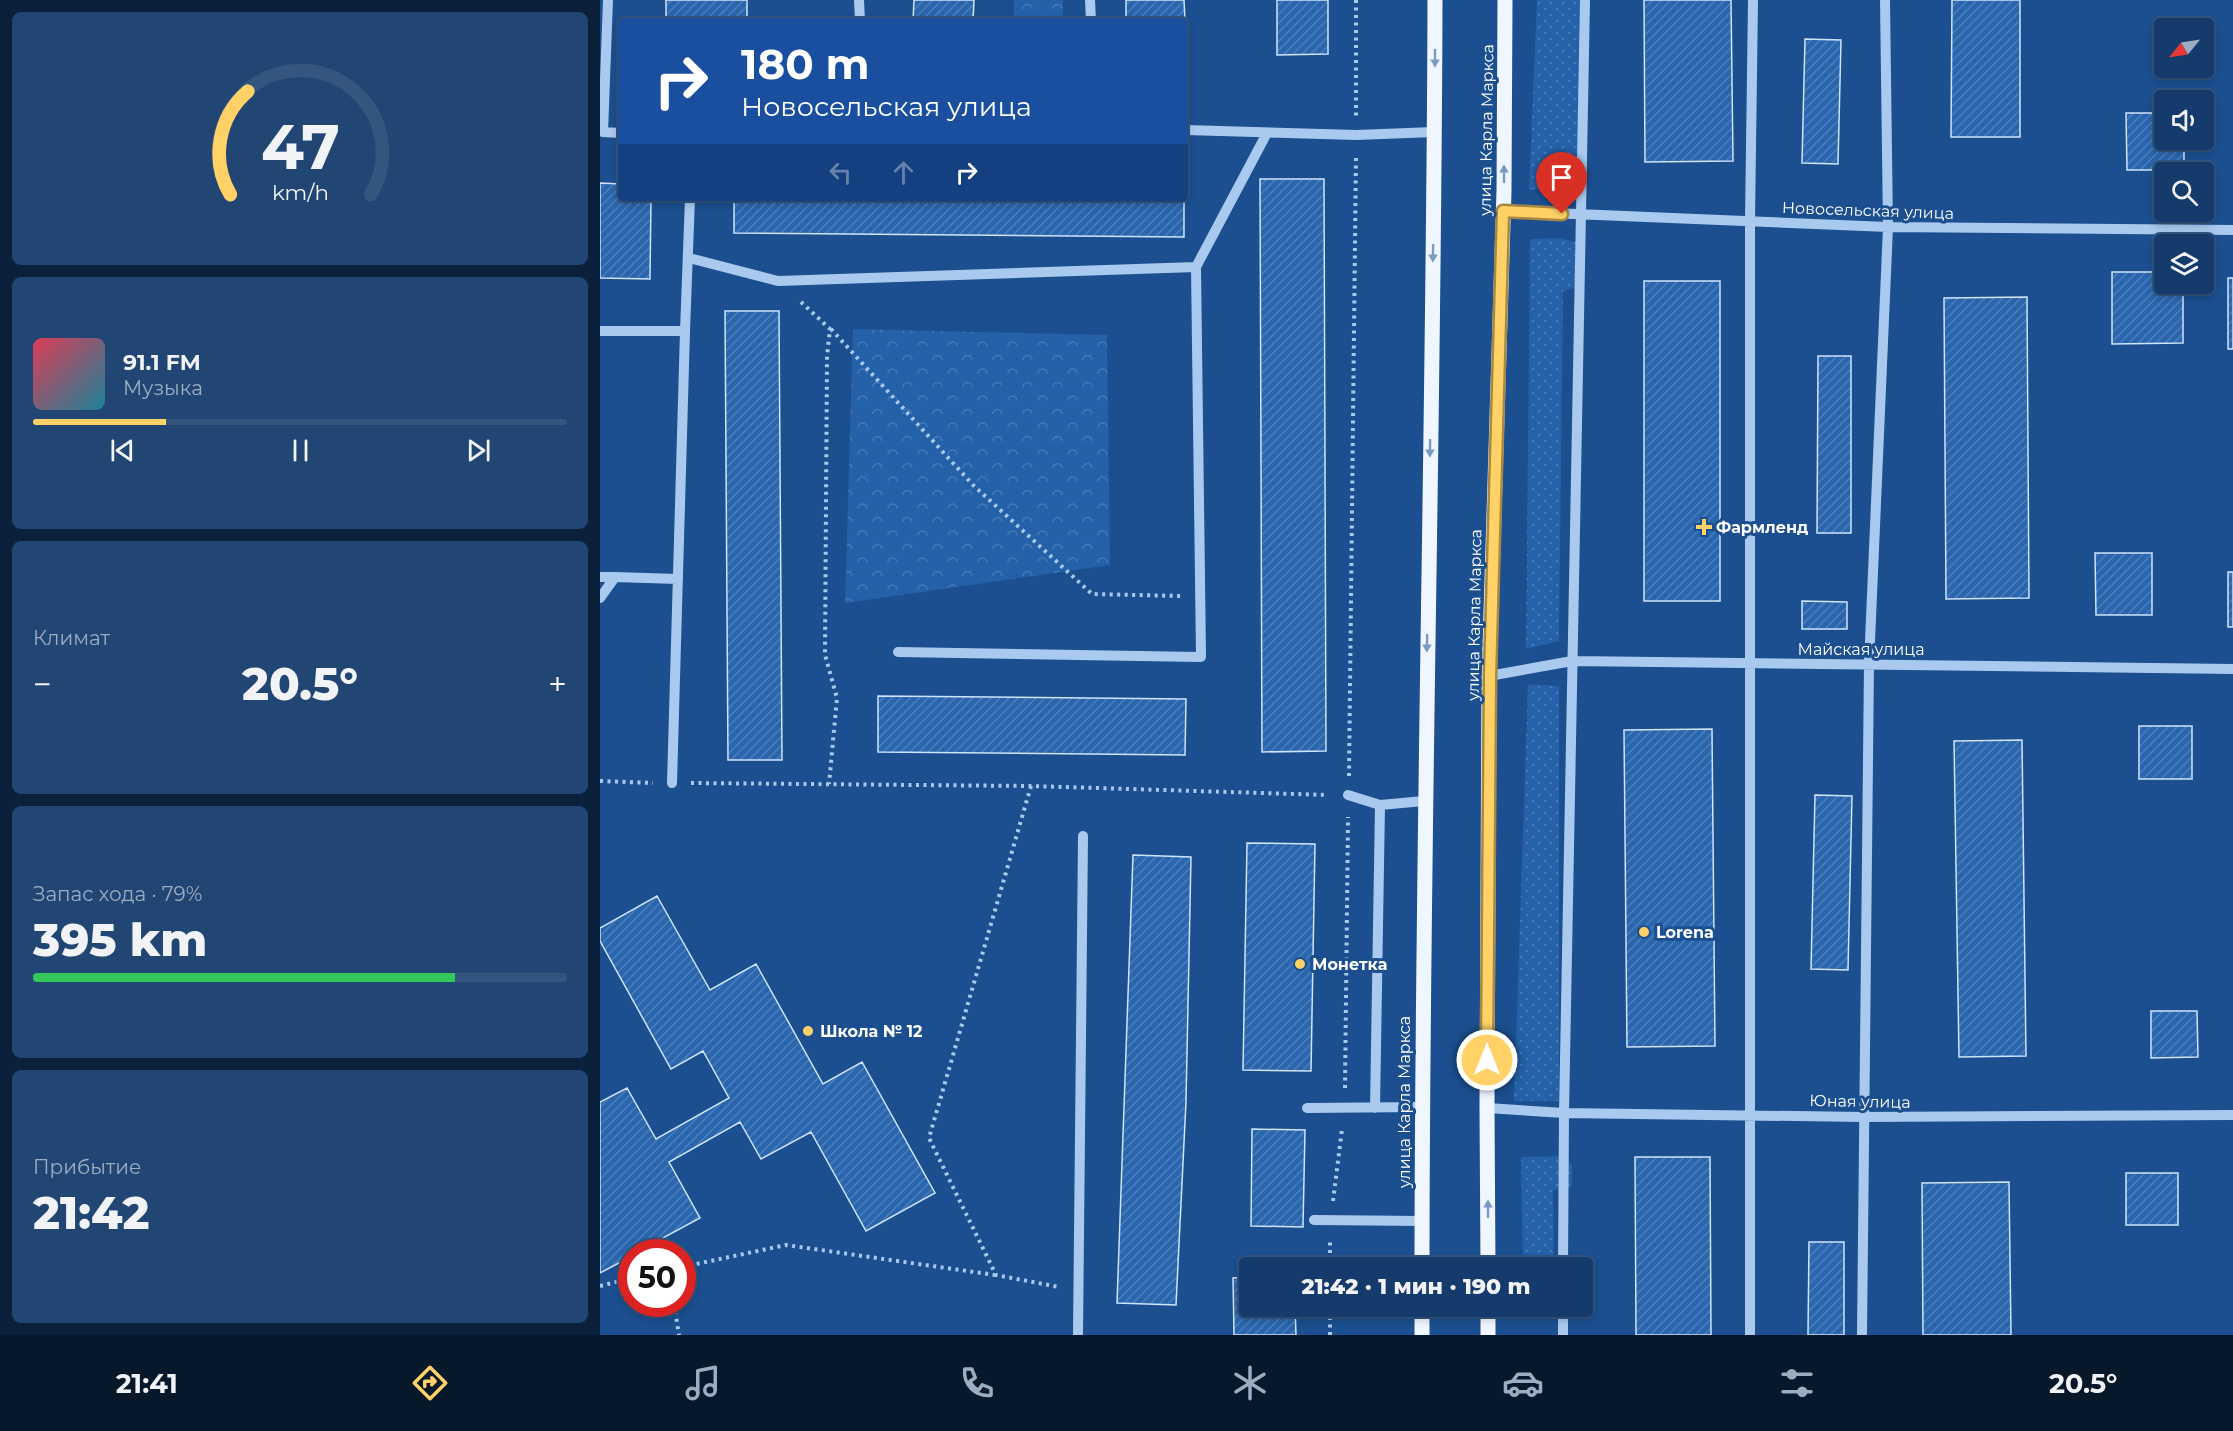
<!DOCTYPE html>
<html lang="ru">
<meta charset="utf-8">
<style>
body{margin:0;font-family:Montserrat,sans-serif;background:#214673;color:#f1f3f6;height:100vh;display:flex;flex-direction:column;font-size:22px;white-space:nowrap}
*{box-sizing:border-box;margin:0}
p{font-size:20px;color:#9dadc1}
.icon{flex:none;width:33px;height:33px;fill:none;stroke:currentColor;stroke-width:2;stroke-linecap:round;stroke-linejoin:round}
.map{position:relative;flex:1;overflow:hidden}
.drawer{display:flex;flex-direction:column;gap:12px;padding:12px;background:#0b203b;width:600px}
.drawer>*{flex:none}
.banner{position:absolute;left:18px;top:18px;width:570px;height:183px;border-radius:6px;box-shadow:0 3px 9px #0003,0 0 0 2px #33557e;background:#1a4fa0;color:#fff;overflow:hidden}
.needle{width:39px;rotate:240deg}
.fabs{position:absolute;left:1554px;top:18px;display:grid;gap:12px}
.fabs a{display:grid;place-items:center;width:60px;height:60px;border-radius:6px;background:#143b6b;box-shadow:0 3px 9px #0003,0 0 0 2px #33557e;font-size:30px}
.speed{position:absolute;left:18px;top:1239px;display:flex;gap:12px;font-size:30px;font-weight:700;text-align:center}
.speed>*{display:grid;place-content:center;width:78px;height:78px;border-radius:50%;background:#143b6b;box-shadow:0 3px 9px #0003,0 0 0 2px #33557e;line-height:1}
.speed .limit{border:9px solid #d22;background:#fff;color:#111}
.pin{position:absolute;display:grid;place-items:center;width:51px;height:51px;color:#fff;margin:-62px -26px;border-radius:50% 50% 50% 0;rotate:-45deg;box-shadow:0 0 6px #0007}
.pin .icon{rotate:45deg}
.me{position:absolute;width:66px;margin:-33px;rotate:0deg;stroke-linejoin:round;filter:drop-shadow(0 0 4px #0008)}
.turn{display:flex;align-items:center;gap:21px;height:126px;padding:0 24px;font-size:27px}
.turn .icon{width:78px;height:78px;stroke-width:2.5}
.turn b{display:block;font-size:42px;line-height:51px}
.lanes{display:flex;align-items:center;height:57px;padding:0 24px;background:#0003;justify-content:center;gap:30px;direction:ltr}
.lanes .off{opacity:.35}
.big{font-size:45px;font-weight:800;line-height:1.1}
.drawer .card{flex:1;display:flex;flex-direction:column;justify-content:center;gap:9px;min-width:0;padding:0 21px;border-radius:9px;background:#214673}
.drawer .dial{align-items:center;gap:0}
.dial svg{height:156px;overflow:visible;fill:none;stroke:#33557e;stroke-width:7;stroke-linecap:round;text-anchor:middle}
.dial text{fill:#f1f3f6;stroke:none}
.song{display:flex;align-items:center;gap:18px}
.cover{width:72px;height:72px;border-radius:9px;background:linear-gradient(135deg,hsl(350 70% 55%),hsl(190 70% 35%))}
.played{height:6px;border-radius:3px;background:linear-gradient(90deg,#ffd166 25%,#33557e 25%)}
.keys{display:flex;justify-content:space-around;direction:ltr}
.heat{display:flex;justify-content:space-between;align-items:center;font-size:33px;direction:ltr}
.charge{height:9px;border-radius:4px;background:linear-gradient(90deg,#34c759 79%,#33557e 0)}
.trip{position:absolute;left:639px;top:1257px;width:354px;height:60px;border-radius:6px;background:#143b6b;box-shadow:0 3px 9px #0003,0 0 0 2px #33557e;font-weight:800;line-height:60px;text-align:center}
.tab-bar{display:flex;height:96px;justify-content:space-around;align-items:center;background:#08182b;color:#9dadc1}
.tab-bar .icon{width:42px;height:42px}
.tab-bar .current{color:#ffd166}
.tab-bar b{font-size:27px;color:#f1f3f6}
main{display:flex;flex:1;min-height:0}
.map>svg:first-child{display:block}
</style>
<main>
<section class="drawer">
<div class="card dial"><svg viewBox="0 0 100 80">
<path d="M14 69A42 42 0 1 1 86 69"/>
<path d="M14 69A42 42 0 0 1 23 16" stroke="#ffd166"/>
<text x="50" y="56" font-size="32" font-weight="700">47</text>
<text x="50" y="72" font-size="11">km/h</text>
</svg></div>
<div class="card">
<div class="song"><i class="cover"></i><div><b>91.1 FM</b><p>Музыка</p></div></div>
<div class="played"></div>
<div class="keys"><svg class="icon" aria-label="previous" viewBox="0 0 24 24"><path d="M18 5L8 12l10 7zM5 5v14"/></svg><svg class="icon" aria-label="pause" viewBox="0 0 24 24"><path d="M8 5v14M16 5v14"/></svg><svg class="icon" aria-label="next" viewBox="0 0 24 24"><path d="M6 5l10 7-10 7zM19 5v14"/></svg></div>
</div>
<div class="card"><p>Климат</p>
<div class="heat"><a>−</a><b class="big">20.5°</b><a>+</a></div>
</div>
<div class="card"><p>Запас хода · 79%</p><b class="big">395 km</b><div class="charge"></div></div>
<div class="card"><p>Прибытие</p><b class="big">21:42</b></div>
</section>
<div class="map">
<svg width="1633" height="1335" viewBox="0 0 1633 1335">
<defs>
<pattern id="grass-dots" width="8" height="8" patternUnits="userSpaceOnUse" patternTransform="scale(1.5)"><rect width="8" height="8" fill="#2461a8"/><path d="M2 2h.1M6 6h.1" fill="none" stroke="#4579b5" stroke-width="1.8" stroke-linecap="round"/></pattern>
<pattern id="park-crowns" width="20" height="18" patternUnits="userSpaceOnUse" patternTransform="scale(1.5)"><rect width="20" height="18" fill="#2461a8"/><path d="M2 6a3 3 0 1 1 6 0M12 15a3 3 0 1 1 6 0" fill="none" stroke="#4579b5"/></pattern>
<pattern id="building-hatch" width="6" height="6" patternUnits="userSpaceOnUse" patternTransform="scale(1.5)"><rect width="6" height="6" fill="#2a66ad"/><path d="M-1 1l2-2M0 6l6-6M5 7l2-2" fill="none" stroke="#4a7db9"/></pattern>
</defs>
<rect width="100%" height="100%" fill="#1b4f8f"/>
<path fill="url(#grass-dots)" d="M 937,0 L 984,0 L 979,184 L 929,190 Z
M 960,238 L 976,242 L 977,288 L 963,291 L 959,641 L 926,649 L 930,239 Z
M 928,684 L 959,686 L 959,1101 L 914,1101 Z
M 962,1156 L 972,1165 L 972,1185 L 968,1189 L 953,1190 L 954,1267 L 923,1267 L 921,1157 Z"/>
<path fill="url(#park-crowns)" d="M 414,0 L 463,0 L 463,21 L 414,21 Z
M 253,329 L 507,335 L 510,565 L 245,603 Z"/>
<path fill="url(#building-hatch)" stroke="#cfe3fa" stroke-width="1.5" d="M 66,0 L 147,0 L 147,21 L 66,21 Z
M 314,0 L 374,0 L 373,21 L 313,21 Z
M 526,0 L 584,0 L 585,21 L 526,21 Z
M 677,0 L 728,0 L 728,54 L 677,55 Z
M 1044,0 L 1131,0 L 1133,161 L 1045,162 Z
M 1352,0 L 1420,0 L 1420,137 L 1351,137 Z
M 1205,39 L 1241,40 L 1238,164 L 1202,163 Z
M 1526,113 L 1564,113 L 1564,140 L 1584,140 L 1584,170 L 1527,170 Z
M 660,179 L 724,179 L 726,751 L 662,752 Z
M 0,183 L 21,184 L 21,198 L 51,198 L 50,279 L 0,278 Z
M 134,198 L 584,198 L 584,237 L 134,233 Z
M 1512,272 L 1564,272 L 1564,284 L 1583,284 L 1583,343 L 1512,344 Z
M 1628,278 L 1633,278 L 1633,349 L 1628,349 Z
M 1044,281 L 1120,281 L 1120,601 L 1044,601 Z
M 1427,297 L 1429,598 L 1346,599 L 1344,298 Z
M 125,311 L 179,311 L 182,760 L 128,760 Z
M 1218,356 L 1251,356 L 1251,533 L 1217,533 Z
M 1495,553 L 1552,553 L 1552,615 L 1496,615 Z
M 1628,572 L 1633,572 L 1633,627 L 1628,627 Z
M 1202,601 L 1247,602 L 1247,629 L 1202,629 Z
M 278,696 L 586,699 L 585,755 L 278,752 Z
M 1539,726 L 1592,726 L 1592,779 L 1539,779 Z
M 1112,729 L 1115,1046 L 1027,1047 L 1024,730 Z
M 1422,740 L 1426,1056 L 1359,1057 L 1354,741 Z
M 1215,795 L 1252,796 L 1248,970 L 1211,969 Z
M 647,843 L 715,844 L 711,1071 L 643,1070 Z
M 533,855 L 591,857 L 586,1102 L 576,1305 L 517,1303 Z
M 57,896 L 110,990 L 156,964 L 223,1084 L 262,1062 L 335,1193 L 266,1231 L 211,1132 L 161,1159 L 140,1122 L 69,1162 L 100,1218 L 37,1252 L 32,1252 L 32,1256 L 0,1273 L 0,1102 L 27,1088 L 56,1139 L 129,1098 L 103,1051 L 71,1069 L 0,941 L 0,928 Z
M 1551,1011 L 1597,1011 L 1598,1057 L 1551,1058 Z
M 652,1129 L 705,1130 L 703,1227 L 651,1226 Z
M 1035,1157 L 1110,1157 L 1111,1335 L 1036,1335 Z
M 1526,1173 L 1578,1173 L 1578,1225 L 1526,1225 Z
M 1409,1182 L 1411,1335 L 1323,1335 L 1322,1183 Z
M 1209,1242 L 1244,1242 L 1244,1335 L 1208,1335 Z
M 650,1277 L 650,1306 L 695,1306 L 696,1335 L 634,1335 L 633,1278 Z"/>
<g fill="none" stroke-linecap="round" stroke-linejoin="round">
<path stroke="#a9c9ee" stroke-width="4" stroke-dasharray="3 4.5" stroke-linecap="butt" d="M 756,0 L 756,116
M 201,302 L 230,329 L 227,356 L 225,655 L 237,698 L 229,784
M 231,329 L 373,485 L 492,594 L 580,596
M 749,776 L 756,154
M 0,781 L 53,783
M 91,783 L 431,786 L 728,795
M 431,786 L 329,1138 L 396,1275 L 459,1287
M 745,1088 L 748,817
M 733,1201 L 742,1129
M 82,1267 L 186,1245 L 395,1275
M 730,1268 L 730,1239
M 0,1286 L 32,1278
M 74,1304 L 79,1335
M 730,1335 L 730,1306"/>
<path stroke="#a9c9ee" stroke-width="10" d="M 8,0 L 3,132 L 21,133
M 259,0 L 260,21
M 490,0 L 491,21
M 585,130 L 756,135 L 834,132
M 903,211 L 1288,227 L 1633,230
M 89,258 L 178,281 L 596,267
M 0,331 L 85,331
M 0,577 L 15,577 L 0,598
M 15,577 L 78,579
M 298,652 L 601,657 L 596,267 L 667,133
M 889,676 L 972,661 L 1633,669
M 72,783 L 85,331 L 90,198
M 748,795 L 780,805 L 824,801
M 707,1108 L 821,1107
M 775,1108 L 780,805
M 887,1108 L 964,1113 L 1263,1117 L 1633,1115
M 714,1220 L 822,1221
M 963,1268 L 964,1113 L 985,0
M 478,1335 L 483,836
M 963,1335 L 963,1306
M 1150,1335 L 1150,221 L 1153,0
M 1262,1335 L 1269,664 L 1288,227 L 1285,0"/>
<path stroke="#f0f6ff" stroke-width="15" d="M 822,1268 C 822,845 834,423 835,0
M 888,1268 L 887,1108 L 889,676 L 904,191 L 905,0
M 822,1306 L 822,1335
M 888,1306 L 888,1335"/>
</g>
<defs><path id="oneway-solid" d="M-6-.8H1V-3.2L6.5 0L1 3.2V.8H-6Z" transform="scale(1.5)"/></defs>
<g fill="#7b9ac1">
<use href="#oneway-solid" transform="translate(835 58) rotate(90)"/>
<use href="#oneway-solid" transform="translate(904 174) rotate(-90)"/>
<use href="#oneway-solid" transform="translate(833 253) rotate(91)"/>
<use href="#oneway-solid" transform="translate(830 448) rotate(91)"/>
<use href="#oneway-solid" transform="translate(827 643) rotate(91)"/>
<use href="#oneway-solid" transform="translate(888 1209) rotate(-90)"/>
</g>
<g fill="none" stroke-linecap="round" stroke-linejoin="round">
<defs>
<path id="route" d="M 887,1060 L 890,676 L 903,211 L 962,214"/>
</defs>
<use href="#route" stroke="#a68842" stroke-width="15"/>
<use href="#route" stroke="#ffd166" stroke-width="10"/>
</g>
<g fill="#ffd166" stroke="#1b4f8f" stroke-width="2">
<path d="M1101 518h6v6h6v6h-6v6h-6v-6h-6v-6h6z"/>
<circle cx="1044" cy="932" r="6"/>
<circle cx="700" cy="964" r="6"/>
<circle cx="208" cy="1031" r="6"/>
</g>
<g text-anchor="middle" stroke-width="6" stroke-linejoin="round" paint-order="stroke">
<g font-size="16" fill="#fff" stroke="#1b4f8f">
<text transform="translate(886 130) rotate(-89)" y="6">улица Карла Маркса</text>
<text transform="translate(1268 210) rotate(2)" y="6">Новосельская улица</text>
<text transform="translate(874 615) rotate(-89)" y="6">улица Карла Маркса</text>
<text x="1261" y="655">Майская улица</text>
<text transform="translate(1260 1101) rotate(1)" y="6">Юная улица</text>
<text transform="translate(804 1102) rotate(-90)" y="6">улица Карла Маркса</text>
</g>
<g font-size="16" font-weight="bold" fill="#fff" stroke="#1b4f8f" text-anchor="start">
<text x="1116" y="533">Фармленд</text>
<text x="1056" y="938">Lorena</text>
<text x="712" y="970">Монетка</text>
<text x="220" y="1037">Школа № 12</text>
</g>
</g>
</svg>
<div class="fabs">
<a><svg class="needle" viewBox="-14 -14 28 28"><path d="M0-13l5 13h-10z" fill="#e53935"/><path d="M0 13l5-13h-10z" fill="#9dadc1"/></svg></a>
<a><svg class="icon" aria-label="sound" viewBox="0 0 24 24"><path d="M4 9h4l5-4v14l-5-4H4zM17 9q2 3 0 6"/></svg></a>
<a><svg class="icon" aria-label="search" viewBox="0 0 24 24"><circle cx="10" cy="10" r="6"/><path d="M15 15l6 6"/></svg></a>
<a><svg class="icon" aria-label="layers" viewBox="0 0 24 24"><path d="M12 4l9 5-9 5-9-5zM3 14l9 5 9-5"/></svg></a>
</div>
<div class="speed"><div class="limit">50</div></div>
<div class="pin" style="left:962px;top:214px;background:#d93025"><svg class="icon" aria-label="arrive" viewBox="0 0 24 24"><path d="M6 21V4h12l-3 4 3 4H6"/></svg></div>
<svg class="me" style="left:887px;top:1060px" viewBox="-20 -20 40 40"><circle r="17" fill="#ffd166" stroke="#fff" stroke-width="3"/><path d="M0-11L8 9 0 5-8 9z" fill="#fff"/></svg>
<div class="trip">21:42 · 1 мин · 190 m</div>
<div class="banner">
<div class="turn"><svg class="icon" aria-label="right" viewBox="0 0 24 24"><path d="M7 20v-9h11M14 6l5 5-5 5"/></svg><div><b>180 m</b>Новосельская улица</div></div>
<div class="lanes"><svg class="icon off" aria-label="left" viewBox="0 0 24 24"><path d="M17 20v-9H6M10 6l-5 5 5 5"/></svg><svg class="icon off" aria-label="ahead" viewBox="0 0 24 24"><path d="M12 20V5M6 11l6-6 6 6"/></svg><svg class="icon" aria-label="right" viewBox="0 0 24 24"><path d="M7 20v-9h11M14 6l5 5-5 5"/></svg></div>
</div>
</div>
</main>
<nav class="tab-bar">
<b>21:41</b>
<svg class="icon current" aria-label="directions" viewBox="0 0 24 24"><path d="M12 3l9 9-9 9-9-9zM9 14v-3h6M13 9l2 2-2 2"/></svg>
<svg class="icon" aria-label="music" viewBox="0 0 24 24"><path d="M9 18V5l10-2v13"/><circle cx="6" cy="18" r="3"/><circle cx="16" cy="16" r="3"/></svg>
<svg class="icon" aria-label="phone" viewBox="0 0 24 24"><path d="M5 4h4l2 5-3 2q2 4 5 5l2-3 5 2v4C11 20 4 13 5 4z"/></svg>
<svg class="icon" aria-label="climate" viewBox="0 0 24 24"><path d="M12 3v18M4 7l16 10M4 17L20 7"/></svg>
<svg class="icon" aria-label="car" viewBox="0 0 24 24"><path d="M5 17H2v-5l4-1 3-4h7l3 4 3 1v5h-3M9 17h6M6 11h13"/><circle cx="7" cy="17" r="2"/><circle cx="17" cy="17" r="2"/></svg>
<svg class="icon" aria-label="filters" viewBox="0 0 24 24"><path d="M4 7h16M4 17h16"/><circle cx="9" cy="7" r="2"/><circle cx="15" cy="17" r="2"/></svg>
<b>20.5°</b>
</nav>
